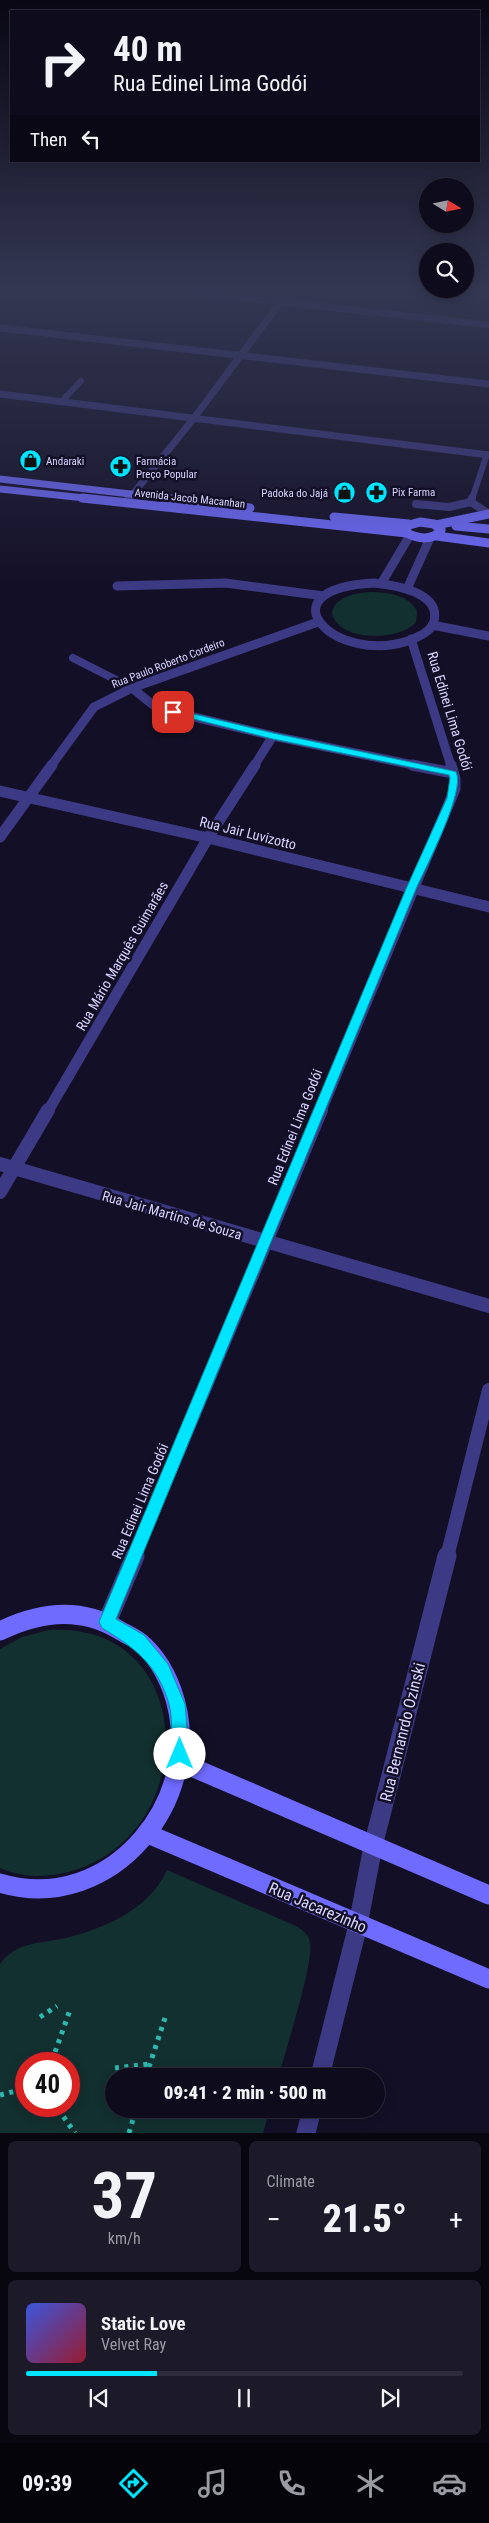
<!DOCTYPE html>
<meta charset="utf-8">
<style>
body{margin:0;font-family:"Roboto Condensed",sans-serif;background:#1c1929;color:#f1f3f6;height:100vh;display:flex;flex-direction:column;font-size:19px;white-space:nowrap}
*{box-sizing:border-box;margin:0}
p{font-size:16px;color:#9b9ba3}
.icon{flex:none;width:28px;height:28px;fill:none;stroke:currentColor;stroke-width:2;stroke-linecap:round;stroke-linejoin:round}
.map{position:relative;height:2133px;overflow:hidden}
.drawer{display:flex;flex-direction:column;gap:8px;padding:8px;background:#08060f;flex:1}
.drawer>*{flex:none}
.hud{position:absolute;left:10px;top:10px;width:470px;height:152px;border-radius:0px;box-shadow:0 2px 12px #0003,0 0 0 1px #2e2b3b;background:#0e0b1c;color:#f1f3f6;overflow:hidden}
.needle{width:32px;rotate:100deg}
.controls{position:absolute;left:419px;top:178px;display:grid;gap:10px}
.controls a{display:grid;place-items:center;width:55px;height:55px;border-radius:50%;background:#0e0b1c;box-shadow:0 2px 12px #0003,0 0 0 1px #2e2b3b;font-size:25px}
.speed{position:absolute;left:15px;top:2052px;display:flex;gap:10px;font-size:25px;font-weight:700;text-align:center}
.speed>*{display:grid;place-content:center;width:65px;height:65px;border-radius:50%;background:#0e0b1c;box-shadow:0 2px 12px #0003,0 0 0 1px #2e2b3b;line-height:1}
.speed .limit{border:8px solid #d22;background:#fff;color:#111}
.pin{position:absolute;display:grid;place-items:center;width:42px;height:42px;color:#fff;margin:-21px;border-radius:10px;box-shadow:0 2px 8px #0006}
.me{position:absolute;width:55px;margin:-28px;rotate:0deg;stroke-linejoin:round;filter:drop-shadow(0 0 4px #0008)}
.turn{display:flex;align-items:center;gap:18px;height:105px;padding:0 20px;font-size:22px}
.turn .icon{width:65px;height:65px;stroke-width:2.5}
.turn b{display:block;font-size:35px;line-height:42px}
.then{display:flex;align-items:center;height:48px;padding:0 20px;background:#0003;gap:10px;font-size:19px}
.big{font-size:38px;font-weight:800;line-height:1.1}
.drawer .widget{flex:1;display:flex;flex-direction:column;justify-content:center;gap:8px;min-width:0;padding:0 18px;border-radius:8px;background:#1c1929}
.drawer .dial{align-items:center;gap:0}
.dial b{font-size:65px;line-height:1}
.song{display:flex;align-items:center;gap:15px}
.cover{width:60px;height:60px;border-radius:8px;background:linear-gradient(135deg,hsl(230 70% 55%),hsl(350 70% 35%))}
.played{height:5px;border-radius:2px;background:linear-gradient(90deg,#00e5ff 30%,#2e2b3b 30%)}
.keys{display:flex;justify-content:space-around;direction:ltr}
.heat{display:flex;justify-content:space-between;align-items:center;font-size:28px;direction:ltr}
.drawer .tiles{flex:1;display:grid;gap:8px;grid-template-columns:1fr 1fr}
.widget:last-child{grid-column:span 2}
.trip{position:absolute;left:105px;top:2068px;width:280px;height:50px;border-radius:25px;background:#0e0b1c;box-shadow:0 2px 12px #0003,0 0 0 1px #2e2b3b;font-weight:800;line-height:50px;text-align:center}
.tab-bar{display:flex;height:80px;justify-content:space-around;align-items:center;background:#06040b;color:#9b9ba3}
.tab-bar .icon{width:35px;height:35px}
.tab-bar .selected{color:#00e5ff}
.tab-bar b{font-size:22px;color:#f1f3f6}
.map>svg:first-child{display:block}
</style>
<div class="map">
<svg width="489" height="2133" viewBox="0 0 489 2133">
<rect width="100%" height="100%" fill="#130f26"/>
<path fill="#12302f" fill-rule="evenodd" d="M 371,592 C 387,592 409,595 417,611 L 416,622 C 400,642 336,642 332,612 C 336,596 356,593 371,592 Z
M 49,1630 C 197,1621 202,1827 78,1869 C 52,1878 25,1879 0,1868 L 0,1649 L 22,1637 Z
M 167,1870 L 296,1926 C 303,1930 309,1935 310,1943 C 314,1963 285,2051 279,2076 L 114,2076 L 114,2109 L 270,2109 L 263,2133 L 0,2133 L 0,1964 C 16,1942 37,1944 61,1939 C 102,1930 149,1910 167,1870 ZM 26,2064 L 69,2064 L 69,2106 L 26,2106 Z"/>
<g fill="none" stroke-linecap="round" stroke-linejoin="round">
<path stroke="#2fb8b0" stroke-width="5" stroke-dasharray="4 5.5" stroke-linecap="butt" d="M 40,2017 L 57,2006
M 55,2052 L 70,2010
M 115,2068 L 150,2064
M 146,2076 L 166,2015
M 0,2095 L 20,2090
M 58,2109 L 75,2133
M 129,2133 L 136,2109"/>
<path stroke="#3d3a85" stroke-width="6" d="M 185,292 L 281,302
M 62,401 L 81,381
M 472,499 L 487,454"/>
<path stroke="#3d3a85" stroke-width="8" d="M 472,498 L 471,502 L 489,514
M 416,504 L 449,507 L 471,502
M 73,658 L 132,688"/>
<path stroke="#3d3a85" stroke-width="7" d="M 281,302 L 489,325
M 0,328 L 489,384
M 0,394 L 489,455
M 129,499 L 194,418 L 288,292"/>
<path stroke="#3d3a85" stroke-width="9" d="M 126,503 L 130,498
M 374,583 C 394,585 441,592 434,621 C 432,631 420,636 411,640 C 335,667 260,589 374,583 Z
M 381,584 L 410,535
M 117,586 L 225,583 L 324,596
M 407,589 L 430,538
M 432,625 L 489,636
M 411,639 L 451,766
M 132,688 L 153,705 L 173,712 L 273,736 L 418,766
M 51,766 L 94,707 L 132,688 L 318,622
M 254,766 L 273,736"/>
<path stroke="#3d3a85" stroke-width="11" d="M 412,765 L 453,773
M 0,791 L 208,838 L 489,907
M 0,837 L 52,765
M 48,1111 L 208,838 L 255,765
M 321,1111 L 455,789 L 455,778 L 451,765"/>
<path stroke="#3d3a85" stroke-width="14" d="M 0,1164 L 489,1306
M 0,1192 L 48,1110
M 134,1557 L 321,1110
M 447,1557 L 489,1390"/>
<path stroke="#3d3a85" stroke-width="19" d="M 107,1622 L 135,1556
M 320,2076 L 358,1925 L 373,1846 L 447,1556
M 306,2133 L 312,2109"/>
<path stroke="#6f6bff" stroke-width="7" d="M 0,479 L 174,499
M 0,489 L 94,499"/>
<path stroke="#6f6bff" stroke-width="9" d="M 82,498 L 407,533
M 163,498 L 250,508
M 334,517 L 409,524
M 420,522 L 434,524 L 441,530 C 433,541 418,539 407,533 L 406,526 Z
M 436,525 L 489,514
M 456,526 L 489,529
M 437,536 L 489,543"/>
<path stroke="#6f6bff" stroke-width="19" d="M 0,1631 C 39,1612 80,1606 119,1630 C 126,1634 135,1638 141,1643 C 155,1655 166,1674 172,1690 C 210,1795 112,1917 0,1883
M 180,1762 L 489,1895
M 148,1834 L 489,1979"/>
</g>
<linearGradient id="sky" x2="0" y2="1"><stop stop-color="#0a0815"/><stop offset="0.49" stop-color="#333752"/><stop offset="1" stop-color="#333752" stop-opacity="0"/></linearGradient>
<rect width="489" height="591" fill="url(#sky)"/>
<path fill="#00e5ff" stroke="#0095a6" d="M 173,709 L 273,733 L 453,771 L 456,772 C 466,790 426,867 416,889 L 116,1619 L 144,1635 L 168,1664 L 185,1704 L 189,1754 L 186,1760 L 180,1762 L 175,1760 L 172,1754 C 171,1738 173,1719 169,1704 C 158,1665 134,1647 102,1628 L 99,1622 L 406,889 L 447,798 L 450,778 L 449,775 L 273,739 L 170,713 L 170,710 Z"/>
<defs>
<symbol id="shop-disc" viewBox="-11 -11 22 22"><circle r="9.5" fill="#00e5ff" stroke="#130f26"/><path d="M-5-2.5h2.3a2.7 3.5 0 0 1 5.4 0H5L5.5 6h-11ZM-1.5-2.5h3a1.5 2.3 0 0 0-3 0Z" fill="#111"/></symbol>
<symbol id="pharmacy-disc" viewBox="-11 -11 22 22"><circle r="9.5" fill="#00e5ff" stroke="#130f26"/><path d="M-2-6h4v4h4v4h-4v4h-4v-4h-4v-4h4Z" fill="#111"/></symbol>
</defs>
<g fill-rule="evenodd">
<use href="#shop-disc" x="18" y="448" width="25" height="25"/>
<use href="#pharmacy-disc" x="108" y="454" width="25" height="25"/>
<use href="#pharmacy-disc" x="364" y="480" width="25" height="25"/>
<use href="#shop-disc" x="332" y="480" width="25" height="25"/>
</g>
<g text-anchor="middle" stroke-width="5" stroke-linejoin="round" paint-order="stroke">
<g font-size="11" fill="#d9d4ff" stroke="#130f26" text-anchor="start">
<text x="46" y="465">Andaraki</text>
<text x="136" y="465">Farmácia<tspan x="136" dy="13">Preço Popular</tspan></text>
<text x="392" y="496">Pix Farma</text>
<text x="328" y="497" text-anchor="end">Padoka do Jajá</text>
</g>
<g font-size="11" fill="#d9d4ff" stroke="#130f26">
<text transform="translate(190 498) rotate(6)" y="4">Avenida Jacob Macanhan</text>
<text transform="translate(168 663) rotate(-21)" y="4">Rua Paulo Roberto Cordeiro</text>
</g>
<g font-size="14" fill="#d9d4ff" stroke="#130f26">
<text transform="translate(450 711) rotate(73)" y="5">Rua Edinei Lima Godói</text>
<text transform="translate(248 833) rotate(14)" y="5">Rua Jair Luvizotto</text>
<text transform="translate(122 956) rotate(-60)" y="5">Rua Mário Marquês Guimarães</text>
<text transform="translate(295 1127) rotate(-68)" y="5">Rua Edinei Lima Godói</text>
<text transform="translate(172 1215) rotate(16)" y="5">Rua Jair Martins de Souza</text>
<text transform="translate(140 1501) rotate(-67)" y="5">Rua Edinei Lima Godói</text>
</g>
<g font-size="16" fill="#d9d4ff" stroke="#130f26">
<text transform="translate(402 1732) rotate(-76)" y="6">Rua Bernanrdo Ozinski</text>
<text transform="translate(318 1907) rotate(23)" y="6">Rua Jacarezinho</text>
</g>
</g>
</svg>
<div class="controls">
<a><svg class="needle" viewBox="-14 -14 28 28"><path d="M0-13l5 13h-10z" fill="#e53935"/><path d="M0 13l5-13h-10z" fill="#9b9ba3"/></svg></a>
<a><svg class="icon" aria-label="search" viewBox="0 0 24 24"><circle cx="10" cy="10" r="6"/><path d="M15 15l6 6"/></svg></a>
</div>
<div class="speed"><div class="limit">40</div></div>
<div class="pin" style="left:173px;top:712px;background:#d93025"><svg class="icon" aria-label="arrive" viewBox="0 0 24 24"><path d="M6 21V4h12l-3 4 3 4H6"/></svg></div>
<svg class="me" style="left:180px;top:1754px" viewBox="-20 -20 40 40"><circle r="19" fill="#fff"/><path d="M0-13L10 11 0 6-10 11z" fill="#00e5ff"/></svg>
<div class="trip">09:41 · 2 min · 500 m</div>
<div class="hud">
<div class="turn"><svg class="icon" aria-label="right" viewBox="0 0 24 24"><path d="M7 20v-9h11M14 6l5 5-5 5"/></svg><div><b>40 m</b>Rua Edinei Lima Godói</div></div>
<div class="then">Then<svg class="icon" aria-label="left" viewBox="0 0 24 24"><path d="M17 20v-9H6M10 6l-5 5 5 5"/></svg></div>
</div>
</div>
<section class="drawer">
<div class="tiles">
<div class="widget dial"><b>37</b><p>km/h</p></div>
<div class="widget"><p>Climate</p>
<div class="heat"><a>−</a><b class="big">21.5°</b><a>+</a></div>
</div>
<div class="widget">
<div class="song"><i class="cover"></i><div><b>Static Love</b><p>Velvet Ray</p></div></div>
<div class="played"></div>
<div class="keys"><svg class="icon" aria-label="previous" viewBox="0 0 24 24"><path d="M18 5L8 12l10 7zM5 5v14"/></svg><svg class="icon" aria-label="pause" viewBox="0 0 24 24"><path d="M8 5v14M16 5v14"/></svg><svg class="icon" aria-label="next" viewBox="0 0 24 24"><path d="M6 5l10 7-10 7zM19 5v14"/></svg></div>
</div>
</div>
</section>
<nav class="tab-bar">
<b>09:39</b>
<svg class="icon selected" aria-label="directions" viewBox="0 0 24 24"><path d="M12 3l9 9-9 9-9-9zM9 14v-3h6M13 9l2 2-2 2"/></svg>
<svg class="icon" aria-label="music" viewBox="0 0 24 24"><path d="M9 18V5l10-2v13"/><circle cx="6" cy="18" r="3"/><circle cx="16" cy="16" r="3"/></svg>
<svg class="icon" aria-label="phone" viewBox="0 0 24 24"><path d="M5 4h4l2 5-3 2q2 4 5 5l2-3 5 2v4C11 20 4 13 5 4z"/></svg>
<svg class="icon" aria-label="climate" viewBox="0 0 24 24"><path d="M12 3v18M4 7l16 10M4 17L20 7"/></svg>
<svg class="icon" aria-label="car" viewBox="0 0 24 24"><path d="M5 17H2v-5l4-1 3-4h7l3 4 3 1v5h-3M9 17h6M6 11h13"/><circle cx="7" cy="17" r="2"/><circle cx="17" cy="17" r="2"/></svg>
</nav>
